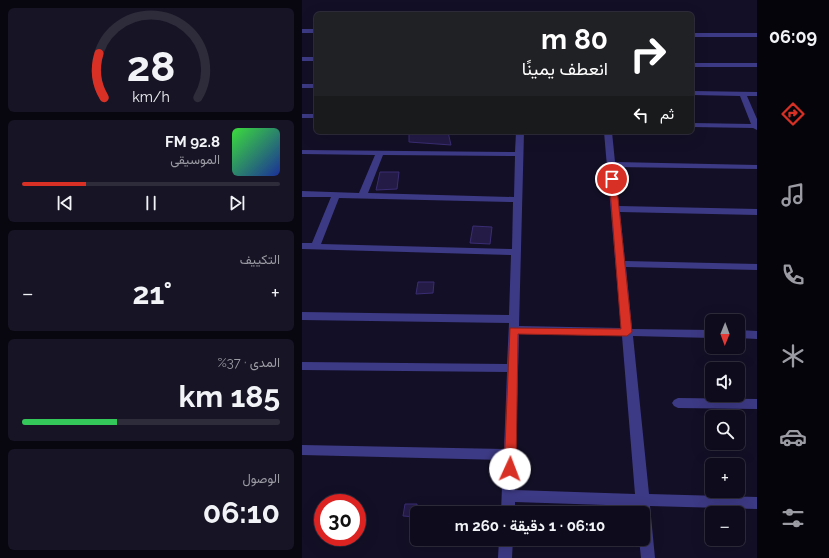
<!DOCTYPE html>
<html lang="ar">
<meta charset="utf-8">
<style>
body{margin:0;font-family:Raleway,Vazirmatn,sans-serif;background:#171425;color:#f1f3f6;direction:rtl;height:100vh;display:flex;flex-direction:column;font-size:15px;white-space:nowrap}
*{box-sizing:border-box;margin:0}
p{font-size:13px;color:#9b9ba3}
.icon{flex:none;width:22px;height:22px;fill:none;stroke:currentColor;stroke-width:2;stroke-linecap:round;stroke-linejoin:round}
.map{position:relative;flex:1;overflow:hidden;direction:ltr}
.details{display:flex;flex-direction:column;gap:8px;padding:8px;background:#08060f;width:302px}
.details>*{flex:none}
.guide{position:absolute;left:12px;top:12px;width:380px;height:122px;border-radius:6px;box-shadow:0 4px 16px #0002,0 0 0 1px #2e2b3b;direction:rtl;background:#202124;color:#fff;overflow:hidden}
.needle{width:26px;rotate:181deg}
.buttons{position:absolute;left:403px;top:314px;display:grid;gap:8px}
.buttons a{display:grid;place-items:center;width:40px;height:40px;border-radius:6px;background:#0e0b1c;box-shadow:0 4px 16px #0002,0 0 0 1px #2e2b3b;font-size:20px}
.speed{position:absolute;left:12px;top:494px;display:flex;gap:8px;font-size:20px;font-weight:700;text-align:center}
.speed>*{display:grid;place-content:center;width:52px;height:52px;border-radius:50%;background:#0e0b1c;box-shadow:0 4px 16px #0002,0 0 0 1px #2e2b3b;line-height:1}
.speed .limit{border:6px solid #d22;background:#fff;color:#111}
.pin{position:absolute;display:grid;place-items:center;width:34px;height:34px;color:#fff;margin:-17px;border:2px solid #fff;border-radius:50%;box-shadow:0 1px 4px #0007}
.me{position:absolute;width:44px;margin:-22px;rotate:2deg;stroke-linejoin:round;filter:drop-shadow(0 0 3px #0008)}
.turn{display:flex;align-items:center;gap:14px;height:84px;padding:0 20px;font-size:18px}
.turn .icon{width:52px;height:52px;stroke-width:2.5}
.turn b{display:block;font-size:28px;line-height:34px}
.then{display:flex;align-items:center;height:38px;padding:0 20px;background:#0003;gap:8px;font-size:15px}
.big{font-size:30px;font-weight:700;line-height:1.1}
.details .card{flex:1;display:flex;flex-direction:column;justify-content:center;gap:6px;min-width:0;padding:0 14px;border-radius:6px;background:#171425}
.details .dial{align-items:center;gap:0}
.dial svg{height:104px;overflow:visible;fill:none;stroke:#2e2b3b;stroke-width:7;stroke-linecap:round;text-anchor:middle}
.dial text{fill:#f1f3f6;stroke:none}
.song{display:flex;align-items:center;gap:12px}
.cover{width:48px;height:48px;border-radius:6px;background:linear-gradient(135deg,hsl(120 70% 55%),hsl(230 70% 35%))}
.played{height:4px;border-radius:2px;background:linear-gradient(90deg,#d93025 25%,#2e2b3b 25%)}
.keys{display:flex;justify-content:space-around;direction:ltr}
.heat{display:flex;justify-content:space-between;align-items:center;font-size:22px;direction:ltr}
.charge{height:6px;border-radius:3px;background:linear-gradient(90deg,#34c759 37%,#2e2b3b 0)}
.trip{position:absolute;left:108px;top:506px;width:240px;height:40px;border-radius:6px;background:#0e0b1c;box-shadow:0 4px 16px #0002,0 0 0 1px #2e2b3b;font-weight:700;line-height:40px;text-align:center;direction:rtl}
main{display:flex;flex:1;min-height:0}
.tabs{display:flex;flex-direction:column;width:72px;justify-content:space-around;align-items:center;background:#06040b;color:#9b9ba3}
.tabs .icon{width:28px;height:28px}
.tabs .active{color:#d93025}
.tabs b{font-size:18px;color:#f1f3f6}
.map>svg:first-child{display:block}
</style>
<main>
<nav class="tabs">
<b>06:09</b>
<svg class="icon active" aria-label="directions" viewBox="0 0 24 24"><path d="M12 3l9 9-9 9-9-9zM9 14v-3h6M13 9l2 2-2 2"/></svg>
<svg class="icon" aria-label="music" viewBox="0 0 24 24"><path d="M9 18V5l10-2v13"/><circle cx="6" cy="18" r="3"/><circle cx="16" cy="16" r="3"/></svg>
<svg class="icon" aria-label="phone" viewBox="0 0 24 24"><path d="M5 4h4l2 5-3 2q2 4 5 5l2-3 5 2v4C11 20 4 13 5 4z"/></svg>
<svg class="icon" aria-label="climate" viewBox="0 0 24 24"><path d="M12 3v18M4 7l16 10M4 17L20 7"/></svg>
<svg class="icon" aria-label="car" viewBox="0 0 24 24"><path d="M5 17H2v-5l4-1 3-4h7l3 4 3 1v5h-3M9 17h6M6 11h13"/><circle cx="7" cy="17" r="2"/><circle cx="17" cy="17" r="2"/></svg>
<svg class="icon" aria-label="filters" viewBox="0 0 24 24"><path d="M4 7h16M4 17h16"/><circle cx="9" cy="7" r="2"/><circle cx="15" cy="17" r="2"/></svg>
</nav>
<div class="map">
<svg width="455" height="558" viewBox="0 0 455 558">
<rect width="100%" height="100%" fill="#130f26"/>
<path fill="#241b47" stroke="#3b2d73" d="M 107,132 L 146,132 L 149,145 L 107,142 Z
M 78,172 L 97,172 L 95,189 L 74,190 Z
M 171,226 L 190,227 L 188,244 L 168,243 Z
M 116,282 L 132,282 L 131,293 L 114,294 Z
M 103,504 L 115,504 L 115,517 L 101,516 Z"/>
<g fill="none" stroke-linecap="round" stroke-linejoin="round">
<path fill="#3d3a85" fill-rule="evenodd" d="M 0,29 L 14,29 L 14,33 L 0,33 Z
M 390,33 L 455,33 L 455,37 L 390,37 Z
M 0,57 L 14,57 L 14,61 L 0,61 Z
M 390,63 L 455,63 L 455,67 L 390,67 Z
M 0,84 L 14,84 L 14,88 L 0,88 Z
M 390,91 L 455,92 L 455,96 L 445,96 L 455,119 L 455,130 L 451,128 L 390,127 L 390,123 L 449,124 L 438,96 L 390,95 Z
M 0,114 L 14,114 L 14,118 L 0,118 Z
M 214,132 L 222,132 L 217,326 L 319,328 L 302,132 L 310,132 L 313,162 L 455,165 L 455,169 L 313,167 L 317,206 L 455,209 L 455,215 L 318,212 L 323,261 L 455,264 L 455,270 L 324,267 L 330,329 L 410,330 L 410,338 L 331,336 L 347,494 L 455,497 L 455,509 L 348,506 L 353,558 L 339,558 L 337,539 L 341,539 L 341,513 L 335,513 L 334,506 L 213,502 L 213,513 L 199,513 L 201,460 L 0,455 L 0,445 L 202,449 L 205,372 L 0,370 L 0,362 L 205,364 L 207,323 L 0,320 L 0,312 L 207,315 L 209,255 L 0,249 L 0,243 L 10,243 L 29,197 L 0,197 L 0,191 L 57,193 L 73,155 L 0,154 L 0,150 L 213,152 ZM 81,155 L 213,156 L 212,197 L 66,193 ZM 37,198 L 211,202 L 210,249 L 19,244 ZM 217,334 L 320,336 L 333,494 L 213,490 Z
M 436,330 L 455,331 L 455,339 L 436,338 Z
M 376,398 L 455,399 L 455,409 L 376,408 L 372,406 L 370,403 L 372,400 Z
M 197,539 L 211,539 L 210,558 L 196,558 Z"/>
</g>
<path fill="#d93025" stroke="#8d1f18" d="M 307,177 L 314,179 L 330,332 L 325,336 L 216,334 L 214,469 L 212,472 L 208,474 L 203,472 L 202,469 L 208,328 L 319,329 Z"/>
</svg>
<div class="buttons">
<a><svg class="needle" viewBox="-14 -14 28 28"><path d="M0-13l5 13h-10z" fill="#e53935"/><path d="M0 13l5-13h-10z" fill="#9b9ba3"/></svg></a>
<a><svg class="icon" aria-label="sound" viewBox="0 0 24 24"><path d="M4 9h4l5-4v14l-5-4H4zM17 9q2 3 0 6"/></svg></a>
<a><svg class="icon" aria-label="search" viewBox="0 0 24 24"><circle cx="10" cy="10" r="6"/><path d="M15 15l6 6"/></svg></a>
<a>+</a>
<a>−</a>
</div>
<div class="speed"><div class="limit">30</div></div>
<div class="pin" style="left:310px;top:179px;background:#d93025"><svg class="icon" aria-label="arrive" viewBox="0 0 24 24"><path d="M6 21V4h12l-3 4 3 4H6"/></svg></div>
<svg class="me" style="left:208px;top:469px" viewBox="-20 -20 40 40"><circle r="19" fill="#fff"/><path d="M0-13L10 11 0 6-10 11z" fill="#d93025"/></svg>
<div class="trip">06:10 · 1 دقيقة · 260 m</div>
<div class="guide">
<div class="turn"><svg class="icon" aria-label="right" viewBox="0 0 24 24"><path d="M7 20v-9h11M14 6l5 5-5 5"/></svg><div><b>80 m</b>انعطف يمينًا</div></div>
<div class="then">ثم<svg class="icon" aria-label="left" viewBox="0 0 24 24"><path d="M17 20v-9H6M10 6l-5 5 5 5"/></svg></div>
</div>
</div>
<section class="details">
<div class="card dial"><svg viewBox="0 0 100 80">
<path d="M14 69A42 42 0 1 1 86 69"/>
<path d="M14 69A42 42 0 0 1 10 35" stroke="#d93025"/>
<text x="50" y="56" font-size="32" font-weight="700">28</text>
<text x="50" y="72" font-size="11">km/h</text>
</svg></div>
<div class="card">
<div class="song"><i class="cover"></i><div><b>92.8 FM</b><p>الموسيقى</p></div></div>
<div class="played"></div>
<div class="keys"><svg class="icon" aria-label="previous" viewBox="0 0 24 24"><path d="M18 5L8 12l10 7zM5 5v14"/></svg><svg class="icon" aria-label="pause" viewBox="0 0 24 24"><path d="M8 5v14M16 5v14"/></svg><svg class="icon" aria-label="next" viewBox="0 0 24 24"><path d="M6 5l10 7-10 7zM19 5v14"/></svg></div>
</div>
<div class="card"><p>التكييف</p>
<div class="heat"><a>−</a><b class="big">21°</b><a>+</a></div>
</div>
<div class="card"><p>المدى · 37%</p><b class="big">185 km</b><div class="charge"></div></div>
<div class="card"><p>الوصول</p><b class="big">06:10</b></div>
</section>
</main>
